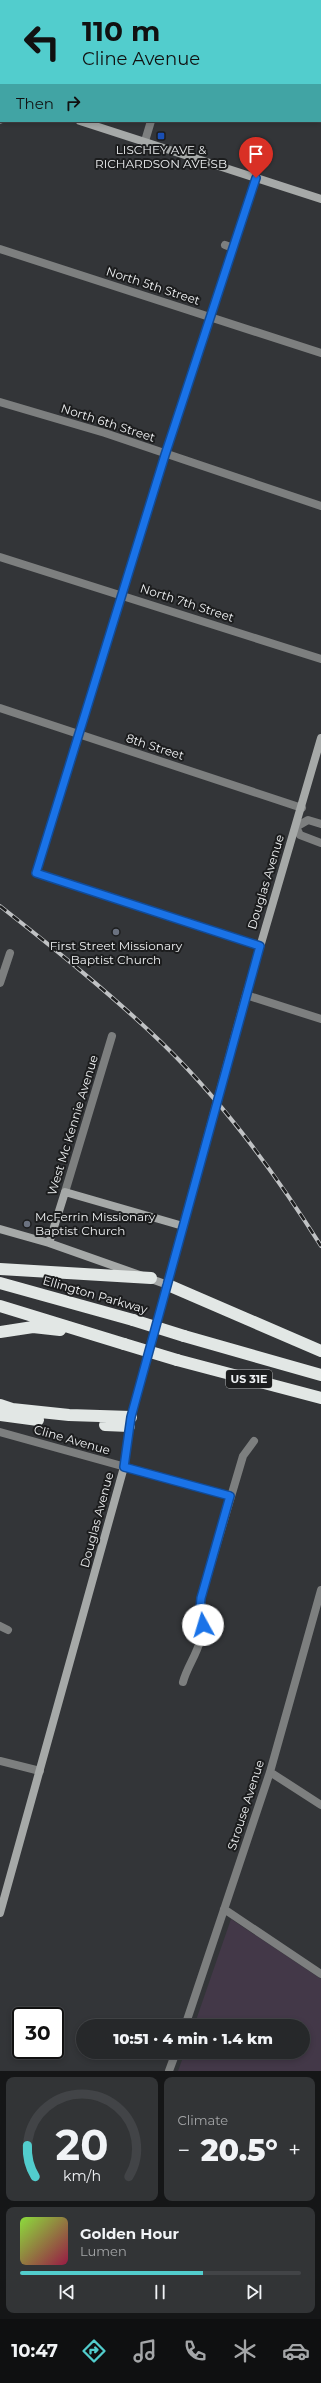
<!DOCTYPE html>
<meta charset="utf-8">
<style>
body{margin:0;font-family:Montserrat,sans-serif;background:#323436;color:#f1f3f6;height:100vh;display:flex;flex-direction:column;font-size:15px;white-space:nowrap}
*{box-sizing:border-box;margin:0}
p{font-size:13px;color:#a4a6a8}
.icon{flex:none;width:22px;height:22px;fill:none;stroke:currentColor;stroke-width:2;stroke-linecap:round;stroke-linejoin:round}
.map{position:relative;height:2071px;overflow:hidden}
.panel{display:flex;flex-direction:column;gap:6px;padding:6px;background:#151617;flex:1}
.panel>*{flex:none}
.hud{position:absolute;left:0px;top:0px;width:321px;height:122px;box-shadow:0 2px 6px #0003,0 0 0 1px #424447;background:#52cdcd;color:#111;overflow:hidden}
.speed{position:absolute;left:12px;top:2007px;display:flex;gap:8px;font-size:20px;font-weight:700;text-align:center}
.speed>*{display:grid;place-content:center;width:52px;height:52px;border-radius:50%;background:#26282a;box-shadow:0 2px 6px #0003,0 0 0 1px #424447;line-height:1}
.speed .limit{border:2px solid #111;border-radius:6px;background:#fff;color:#111}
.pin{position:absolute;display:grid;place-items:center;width:34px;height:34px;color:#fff;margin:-41px -17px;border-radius:50% 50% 50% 0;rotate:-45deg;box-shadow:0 0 4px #0007}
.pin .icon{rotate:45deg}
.me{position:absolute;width:44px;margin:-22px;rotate:354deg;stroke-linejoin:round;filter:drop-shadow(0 0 3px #0008)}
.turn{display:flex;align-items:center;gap:14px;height:84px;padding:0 16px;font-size:18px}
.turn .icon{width:52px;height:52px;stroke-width:2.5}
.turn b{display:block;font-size:28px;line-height:34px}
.then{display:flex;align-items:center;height:38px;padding:0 16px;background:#0003;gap:8px;font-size:15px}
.big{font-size:30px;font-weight:800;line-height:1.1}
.panel .card{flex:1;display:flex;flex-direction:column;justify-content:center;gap:6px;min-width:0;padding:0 14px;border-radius:8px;background:#323436}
.panel .dial{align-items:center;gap:0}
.dial svg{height:104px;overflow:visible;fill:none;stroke:#424447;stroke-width:7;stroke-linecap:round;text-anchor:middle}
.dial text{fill:#f1f3f6;stroke:none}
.song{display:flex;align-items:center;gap:12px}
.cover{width:48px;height:48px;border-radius:6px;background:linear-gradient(135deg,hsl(90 70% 55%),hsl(340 70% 35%))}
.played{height:4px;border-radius:2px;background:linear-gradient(90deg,#52cdcd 65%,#424447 65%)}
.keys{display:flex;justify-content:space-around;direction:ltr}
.heat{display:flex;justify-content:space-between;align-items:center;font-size:22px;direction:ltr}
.panel .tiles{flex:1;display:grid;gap:6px;grid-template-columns:1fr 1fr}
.card:last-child{grid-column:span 2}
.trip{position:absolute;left:76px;top:2019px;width:234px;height:40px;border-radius:20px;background:#26282a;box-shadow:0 2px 6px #0003,0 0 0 1px #424447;font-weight:800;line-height:40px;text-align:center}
.dock{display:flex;height:64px;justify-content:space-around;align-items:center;background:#0f1011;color:#a4a6a8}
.dock .icon{width:28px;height:28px}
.dock .active{color:#52cdcd}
.dock b{font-size:18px;color:#f1f3f6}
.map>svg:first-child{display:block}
</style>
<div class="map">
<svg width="321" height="2071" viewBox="0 0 321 2071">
<rect width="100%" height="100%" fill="#333538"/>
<path fill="#433848" d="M 231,1919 L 321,1979 L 321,2071 L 178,2071 L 185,2052 L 303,2052 L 303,2026 L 194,2026 Z"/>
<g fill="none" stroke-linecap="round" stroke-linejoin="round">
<path stroke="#7d7f7f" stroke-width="8" d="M 169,0 L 172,1
M 186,1 L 186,0
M 320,48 L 321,48
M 0,120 L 1,117
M 145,141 L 151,121
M 256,178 L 165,455 L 36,873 L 260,946
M 225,245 L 233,248
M 0,249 L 321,353
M 0,402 L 105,433 L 321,506
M 0,557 L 321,659
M 0,708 L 302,808
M 321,824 L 308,820 L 296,827 L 300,835 L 321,843
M 0,983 L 10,953
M 246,995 L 321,1019
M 65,1192 L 112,1036
M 0,1432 L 230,1496
M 0,1626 L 8,1630
M 183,1682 C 187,1667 196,1656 200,1641 C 203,1626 200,1613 201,1598 L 243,1456 L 254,1441
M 0,1761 L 40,1771
M 270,1772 L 321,1805
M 224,1909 L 321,1974
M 185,2026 L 270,1772 L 321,1590
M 169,2071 L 176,2052"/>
<path stroke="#a6a9a8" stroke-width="8" d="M 0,96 L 1,96
M 80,121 L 321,199
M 0,1229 L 49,1243 L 168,1285
M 49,1243 L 65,1192 L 183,1226
M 0,1913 L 124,1467 L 131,1417 L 246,995 L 321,738"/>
<path stroke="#e2e7e5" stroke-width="12" d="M 0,1269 L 151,1278
M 0,1283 L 133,1320
M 168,1285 L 321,1351
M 0,1306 L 124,1344
M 0,1332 L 33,1327 L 60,1330
M 184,1336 L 321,1375
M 177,1360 L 321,1398
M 0,1405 L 12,1409 L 69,1415 L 131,1417
M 0,1415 L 38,1420
M 105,1425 L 129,1426"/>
<defs>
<path id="rail" d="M 0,906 C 56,950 111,994 162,1043 C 224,1103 275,1173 321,1246"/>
</defs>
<use href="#rail" stroke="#c0c2c4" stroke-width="4"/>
<use href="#rail" stroke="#1c1d1e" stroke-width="2.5" stroke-dasharray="8" stroke-linecap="butt"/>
<path stroke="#e2e7e5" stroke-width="12" d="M 133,1320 L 184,1336
M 124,1344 L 177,1360"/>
</g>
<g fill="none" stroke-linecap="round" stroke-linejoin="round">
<defs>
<path id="route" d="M 203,1625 L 200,1610 L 201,1598 L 230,1496 L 124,1467 L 131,1417 L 260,946 L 36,873 L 165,455 L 256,178"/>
</defs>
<use href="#route" stroke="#114b97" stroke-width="10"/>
<use href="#route" stroke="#1a73e8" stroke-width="7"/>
</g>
<rect fill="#1a4fb4" stroke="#1c1d1e" stroke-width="1.5" x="157" y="132" width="8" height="8" rx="2"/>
<g fill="#6b7280" stroke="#1c1d1e" stroke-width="1.5">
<circle cx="116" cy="932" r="4"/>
<circle cx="27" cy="1224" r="4"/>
</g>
<g text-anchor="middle" stroke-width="4" stroke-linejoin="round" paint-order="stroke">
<rect fill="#1c1d1e" stroke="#afb1b2" stroke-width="1" x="226" y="1370" width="46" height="18" rx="3"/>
<g font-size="11" font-weight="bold" fill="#eef0f2">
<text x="249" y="1383">US 31E</text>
</g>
<g font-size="12" fill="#eef0f2" stroke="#1c1d1e">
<text x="161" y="154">LISCHEY AVE &amp;<tspan x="161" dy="14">RICHARDSON AVE SB</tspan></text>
<text x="116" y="950">First Street Missionary<tspan x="116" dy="14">Baptist Church</tspan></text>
<text x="35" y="1221" text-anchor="start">McFerrin Missionary<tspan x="35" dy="14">Baptist Church</tspan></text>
</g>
<g font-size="12" fill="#eef0f2" stroke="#1c1d1e">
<text transform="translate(153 286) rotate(18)" y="4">North 5th Street</text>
<text transform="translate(108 423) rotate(18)" y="4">North 6th Street</text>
<text transform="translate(187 603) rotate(18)" y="4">North 7th Street</text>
<text transform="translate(155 747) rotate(18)" y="4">8th Street</text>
<text transform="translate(266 882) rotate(-73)" y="4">Douglas Avenue</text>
<text transform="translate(73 1125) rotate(-73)" y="4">West Mc Kennie Avenue</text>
<text transform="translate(95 1295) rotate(16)" y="4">Ellington Parkway</text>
<text transform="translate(72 1440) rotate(16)" y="4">Cline Avenue</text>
<text transform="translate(97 1520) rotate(-75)" y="4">Douglas Avenue</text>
<text transform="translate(246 1805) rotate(-72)" y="4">Strouse Avenue</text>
</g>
</g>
</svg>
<div class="speed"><div class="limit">30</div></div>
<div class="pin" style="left:256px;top:178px;background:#d93025"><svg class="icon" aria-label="arrive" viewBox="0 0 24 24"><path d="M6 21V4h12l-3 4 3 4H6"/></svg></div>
<svg class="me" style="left:203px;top:1625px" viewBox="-20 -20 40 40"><circle r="19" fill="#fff"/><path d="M0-13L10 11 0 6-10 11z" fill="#1a73e8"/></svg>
<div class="trip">10:51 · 4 min · 1.4 km</div>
<div class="hud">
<div class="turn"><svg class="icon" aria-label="left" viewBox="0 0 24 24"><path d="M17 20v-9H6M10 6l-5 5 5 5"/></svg><div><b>110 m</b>Cline Avenue</div></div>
<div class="then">Then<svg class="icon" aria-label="right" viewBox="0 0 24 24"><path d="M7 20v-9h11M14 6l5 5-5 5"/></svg></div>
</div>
</div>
<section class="panel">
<div class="tiles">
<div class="card dial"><svg viewBox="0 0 100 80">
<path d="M14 69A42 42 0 1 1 86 69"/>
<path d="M14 69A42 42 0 0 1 8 45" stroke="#52cdcd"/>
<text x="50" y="56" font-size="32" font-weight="700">20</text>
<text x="50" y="72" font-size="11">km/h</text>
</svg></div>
<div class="card"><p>Climate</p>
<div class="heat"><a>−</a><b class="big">20.5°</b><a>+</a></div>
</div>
<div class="card">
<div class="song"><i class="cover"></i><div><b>Golden Hour</b><p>Lumen</p></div></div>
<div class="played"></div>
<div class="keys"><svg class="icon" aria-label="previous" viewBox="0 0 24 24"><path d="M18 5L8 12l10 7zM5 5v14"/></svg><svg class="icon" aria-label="pause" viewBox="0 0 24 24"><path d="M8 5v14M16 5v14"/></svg><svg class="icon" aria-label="next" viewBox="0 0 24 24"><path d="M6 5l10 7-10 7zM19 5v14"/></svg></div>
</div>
</div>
</section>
<nav class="dock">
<b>10:47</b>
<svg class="icon active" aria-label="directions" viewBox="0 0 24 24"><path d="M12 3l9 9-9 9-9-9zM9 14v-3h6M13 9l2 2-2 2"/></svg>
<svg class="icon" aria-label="music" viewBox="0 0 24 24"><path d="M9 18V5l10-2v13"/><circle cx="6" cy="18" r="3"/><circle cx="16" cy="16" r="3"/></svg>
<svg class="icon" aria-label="phone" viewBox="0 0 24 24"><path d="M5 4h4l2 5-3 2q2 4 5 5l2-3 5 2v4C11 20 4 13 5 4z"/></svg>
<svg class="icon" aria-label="climate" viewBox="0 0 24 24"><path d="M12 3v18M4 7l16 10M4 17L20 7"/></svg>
<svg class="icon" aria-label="car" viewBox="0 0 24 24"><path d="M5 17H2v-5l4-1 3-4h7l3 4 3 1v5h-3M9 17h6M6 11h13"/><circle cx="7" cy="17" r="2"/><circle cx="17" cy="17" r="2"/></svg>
</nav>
